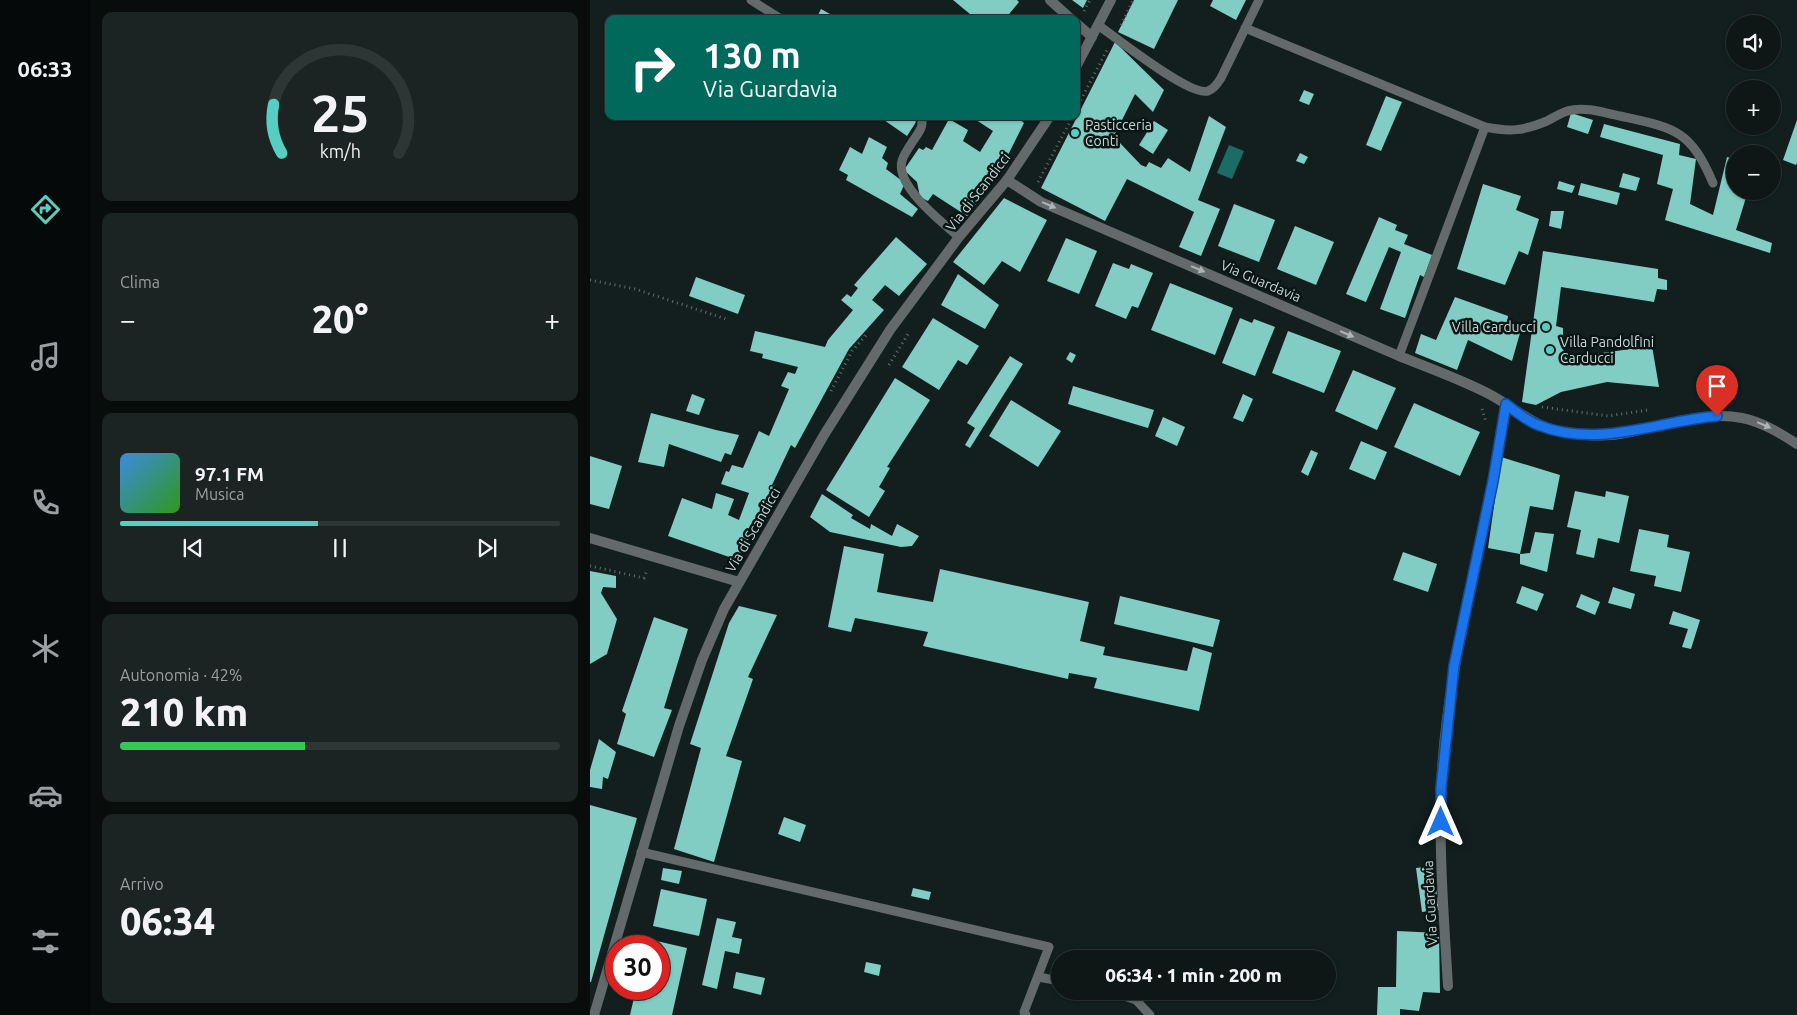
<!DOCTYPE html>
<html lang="it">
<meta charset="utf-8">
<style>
body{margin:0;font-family:Ubuntu,sans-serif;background:#1c2423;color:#f1f3f6;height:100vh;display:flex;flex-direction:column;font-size:19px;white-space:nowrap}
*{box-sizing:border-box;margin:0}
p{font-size:16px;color:#9b9fa1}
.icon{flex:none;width:28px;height:28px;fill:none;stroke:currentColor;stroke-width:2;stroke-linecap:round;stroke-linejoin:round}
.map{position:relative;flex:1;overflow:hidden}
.drawer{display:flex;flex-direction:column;gap:12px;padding:12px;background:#080d0c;width:500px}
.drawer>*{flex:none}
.banner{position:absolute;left:15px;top:15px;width:475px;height:105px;border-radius:10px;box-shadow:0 1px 4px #0004,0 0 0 1px #2e3635;background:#00695c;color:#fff;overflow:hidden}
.buttons{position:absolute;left:1136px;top:15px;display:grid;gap:10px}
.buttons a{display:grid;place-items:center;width:55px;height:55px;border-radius:50%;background:#0e1716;box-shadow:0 1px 4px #0004,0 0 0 1px #2e3635;font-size:25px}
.speed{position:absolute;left:15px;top:935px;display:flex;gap:10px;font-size:25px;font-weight:700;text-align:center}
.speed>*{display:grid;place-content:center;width:65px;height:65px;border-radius:50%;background:#0e1716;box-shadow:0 1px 4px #0004,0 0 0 1px #2e3635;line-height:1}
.speed .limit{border:8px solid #d22;background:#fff;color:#111}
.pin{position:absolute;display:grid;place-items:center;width:42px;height:42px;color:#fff;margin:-51px -21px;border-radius:50% 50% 50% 0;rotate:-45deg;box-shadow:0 0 5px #0007}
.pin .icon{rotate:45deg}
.me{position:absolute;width:55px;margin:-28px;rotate:0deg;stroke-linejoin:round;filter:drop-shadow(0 0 4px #0008)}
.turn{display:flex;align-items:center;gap:18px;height:105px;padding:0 15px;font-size:22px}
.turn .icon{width:65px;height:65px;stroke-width:2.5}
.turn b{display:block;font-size:35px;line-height:42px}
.big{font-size:38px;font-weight:800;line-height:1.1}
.drawer .widget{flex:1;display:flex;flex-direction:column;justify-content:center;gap:8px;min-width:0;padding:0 18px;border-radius:10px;background:#1c2423}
.drawer .dial{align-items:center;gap:0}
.dial svg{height:130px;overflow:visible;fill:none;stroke:#2e3635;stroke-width:7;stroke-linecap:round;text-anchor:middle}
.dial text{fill:#f1f3f6;stroke:none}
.song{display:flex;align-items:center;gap:15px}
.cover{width:60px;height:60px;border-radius:8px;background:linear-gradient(135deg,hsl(210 70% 55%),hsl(110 70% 35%))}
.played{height:5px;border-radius:2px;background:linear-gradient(90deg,#57cec2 45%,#2e3635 45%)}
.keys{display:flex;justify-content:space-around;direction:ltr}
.heat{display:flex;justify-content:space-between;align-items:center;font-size:28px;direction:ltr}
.charge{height:8px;border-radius:4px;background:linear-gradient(90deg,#34c759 42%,#2e3635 0)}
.trip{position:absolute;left:461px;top:950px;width:285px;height:50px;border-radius:25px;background:#0e1716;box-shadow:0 1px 4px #0004,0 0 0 1px #2e3635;font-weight:800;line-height:50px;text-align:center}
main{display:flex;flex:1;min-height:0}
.menu{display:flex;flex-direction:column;width:90px;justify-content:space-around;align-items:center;background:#060909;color:#9b9fa1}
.menu .icon{width:35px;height:35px}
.menu .selected{color:#57cec2}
.menu b{font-size:22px;color:#f1f3f6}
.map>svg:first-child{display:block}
</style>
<main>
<nav class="menu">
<b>06:33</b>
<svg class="icon selected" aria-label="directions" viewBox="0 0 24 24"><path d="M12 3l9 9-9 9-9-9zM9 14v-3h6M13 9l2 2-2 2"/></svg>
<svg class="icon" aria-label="music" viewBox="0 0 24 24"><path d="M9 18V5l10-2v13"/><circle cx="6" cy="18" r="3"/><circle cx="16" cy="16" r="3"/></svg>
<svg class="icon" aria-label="phone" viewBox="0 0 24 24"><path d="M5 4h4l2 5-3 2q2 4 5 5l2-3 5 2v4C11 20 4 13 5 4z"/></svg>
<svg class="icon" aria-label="climate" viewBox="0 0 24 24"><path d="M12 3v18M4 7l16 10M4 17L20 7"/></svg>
<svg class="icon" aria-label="car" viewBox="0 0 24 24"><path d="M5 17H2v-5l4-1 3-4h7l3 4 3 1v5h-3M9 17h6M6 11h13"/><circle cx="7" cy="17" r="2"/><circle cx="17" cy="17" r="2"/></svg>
<svg class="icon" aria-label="filters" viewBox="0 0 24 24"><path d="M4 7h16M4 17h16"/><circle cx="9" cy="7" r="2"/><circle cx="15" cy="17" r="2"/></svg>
</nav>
<section class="drawer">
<div class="widget dial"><svg viewBox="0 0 100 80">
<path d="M14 69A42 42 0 1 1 86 69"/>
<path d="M14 69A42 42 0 0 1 9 39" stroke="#57cec2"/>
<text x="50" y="56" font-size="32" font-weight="700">25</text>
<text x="50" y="72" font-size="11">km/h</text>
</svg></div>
<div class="widget"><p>Clima</p>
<div class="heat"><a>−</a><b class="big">20°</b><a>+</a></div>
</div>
<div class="widget">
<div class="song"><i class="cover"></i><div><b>97.1 FM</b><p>Musica</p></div></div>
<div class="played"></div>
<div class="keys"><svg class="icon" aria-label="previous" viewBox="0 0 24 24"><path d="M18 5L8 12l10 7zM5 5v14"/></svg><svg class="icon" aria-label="pause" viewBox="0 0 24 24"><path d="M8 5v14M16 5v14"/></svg><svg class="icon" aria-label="next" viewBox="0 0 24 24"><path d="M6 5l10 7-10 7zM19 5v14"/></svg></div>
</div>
<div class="widget"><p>Autonomia · 42%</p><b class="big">210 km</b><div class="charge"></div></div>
<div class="widget"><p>Arrivo</p><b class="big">06:34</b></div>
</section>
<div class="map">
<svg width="1207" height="1015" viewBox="0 0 1207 1015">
<rect width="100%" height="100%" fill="#121f1e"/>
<path fill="#1b6c64" d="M 639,145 L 654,151 L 642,179 L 627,173 Z"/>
<path fill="#81ccc3" d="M 363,0 L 427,0 L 429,2 L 415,19 L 386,19 Z
M 482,0 L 497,0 L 493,8 Z
M 544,0 L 588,0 L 564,49 L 528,32 Z
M 623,0 L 656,0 L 646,20 L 620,6 Z
M 231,9 L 249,19 L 226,19 Z
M 525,42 L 574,90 L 563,112 L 545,94 L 525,134 L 530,143 L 551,165 L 556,167 L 559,162 L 571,168 L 578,158 L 600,172 L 619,116 L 636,127 L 608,200 L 630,209 L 611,256 L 589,247 L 604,212 L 537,179 L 515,221 L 451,188 Z
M 714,90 L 724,94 L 719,105 L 709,101 Z
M 796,96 L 812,102 L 791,151 L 776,145 Z
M 981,113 L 1003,120 L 998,134 L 977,127 Z
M 295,116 L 321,116 L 326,122 L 317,136 L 294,120 Z
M 380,116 L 425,116 L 434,123 L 408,175 L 377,216 L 343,194 L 338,201 L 330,197 L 327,182 L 314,170 L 329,148 L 333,150 L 336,147 L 342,150 L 359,119 L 378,130 L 373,141 L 390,152 L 403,131 Z
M 1207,120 L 1207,163 L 1206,165 L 1193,160 Z
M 564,121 L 578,130 L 563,154 L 549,145 Z
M 1014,124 L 1090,144 L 1089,155 L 1106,159 L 1100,204 L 1123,215 L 1137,157 L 1145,159 L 1145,191 L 1158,191 L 1146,230 L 1182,243 L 1180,253 L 1075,220 L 1083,189 L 1067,184 L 1073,155 L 1010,137 Z
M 279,137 L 297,147 L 292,158 L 298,163 L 296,169 L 315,183 L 310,194 L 328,209 L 322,217 L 256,180 L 258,175 L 249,170 L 260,147 L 272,154 Z
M 710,153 L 718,157 L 714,164 L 706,161 Z
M 1033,173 L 1050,178 L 1046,191 L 1029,187 Z
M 969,181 L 985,186 L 982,193 L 967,189 Z
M 991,183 L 1030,193 L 1027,205 L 988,195 Z
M 893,184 L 931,196 L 926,210 L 949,219 L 938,255 L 929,251 L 915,285 L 867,269 Z
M 414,198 L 457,220 L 430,272 L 412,261 L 394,285 L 363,262 Z
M 644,204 L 685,220 L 669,262 L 628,246 Z
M 961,211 L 974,211 L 971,229 L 959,226 Z
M 789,217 L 807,225 L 805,230 L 818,235 L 814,244 L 842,255 L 834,277 L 830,275 L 815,318 L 790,309 L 811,252 L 799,247 L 776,302 L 756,294 Z
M 705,226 L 744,242 L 726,285 L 687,269 Z
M 306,237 L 337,264 L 309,296 L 295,285 L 282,300 L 294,310 L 259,349 L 205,448 L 201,445 L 182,485 L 185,486 L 148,560 L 78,536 L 92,498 L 122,509 L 126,493 L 144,499 L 138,515 L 149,520 L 159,493 L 131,484 L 136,471 L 139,472 L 142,465 L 153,468 L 169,431 L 179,436 L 199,389 L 191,386 L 198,372 L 205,374 L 208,367 L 172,358 L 173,354 L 160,351 L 165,331 L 235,347 L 238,340 L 263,310 L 251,300 L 257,294 L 261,297 L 268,288 L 264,285 Z
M 476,238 L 507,251 L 489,294 L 457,281 Z
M 953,251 L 1068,269 L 1068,278 L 1077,280 L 1077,290 L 1067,289 L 1064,302 L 971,287 L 966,326 L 973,328 L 973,349 L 976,358 L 1062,346 L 1069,387 L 1017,382 L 971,392 L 946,405 L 932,402 Z
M 523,263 L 539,269 L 541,264 L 563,273 L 548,308 L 542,306 L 536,319 L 505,306 Z
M 368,274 L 409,305 L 395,329 L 351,305 Z
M 106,277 L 155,295 L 148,314 L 99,296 Z
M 580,283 L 643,308 L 625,355 L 561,330 Z
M 865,297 L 918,316 L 917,326 L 930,333 L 922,361 L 878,340 L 867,370 L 825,353 L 831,334 L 846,340 Z
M 343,318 L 389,346 L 377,365 L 368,360 L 349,390 L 312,367 Z
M 650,318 L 662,323 L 664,319 L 685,327 L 665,376 L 632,363 Z
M 698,331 L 751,351 L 734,393 L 682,373 Z
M 480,352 L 486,355 L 482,363 L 476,359 Z
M 420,356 L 433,364 L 380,448 L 375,445 L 385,428 L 377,423 Z
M 763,370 L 806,388 L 787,430 L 745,411 Z
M 305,378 L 340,400 L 297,467 L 300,468 L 289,487 L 295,491 L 279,517 L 236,490 Z
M 483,386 L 564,410 L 558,428 L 478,404 Z
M 102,394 L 115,399 L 109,415 L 96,411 Z
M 653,394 L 663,399 L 653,422 L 643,418 Z
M 421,400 L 471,431 L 448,467 L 399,436 Z
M 824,403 L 890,432 L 870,476 L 804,447 Z
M 61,413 L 126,430 L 149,435 L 141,455 L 135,453 L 131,462 L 79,444 L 74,467 L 48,462 Z
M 573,417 L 595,427 L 587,446 L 565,436 Z
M 771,441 L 797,452 L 785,480 L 759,469 Z
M 721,450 L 728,453 L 718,476 L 711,472 Z
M 0,456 L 32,466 L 19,509 L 0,504 Z
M 911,457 L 970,475 L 963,510 L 940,506 L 930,554 L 898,548 Z
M 985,491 L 1015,497 L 1016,491 L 1039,496 L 1029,543 L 1008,538 L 1004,558 L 986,554 L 991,530 L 977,527 Z
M 232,494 L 263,515 L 261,518 L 280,529 L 281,524 L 302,536 L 307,524 L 329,536 L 322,546 L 311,547 L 240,532 L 220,517 Z
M 1049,529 L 1079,535 L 1077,547 L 1100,552 L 1091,592 L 1064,586 L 1066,576 L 1040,571 Z
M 945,532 L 964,534 L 957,572 L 930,564 L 930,554 L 940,553 Z
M 254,546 L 294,554 L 287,592 L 343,602 L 350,569 L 499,602 L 490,641 L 515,647 L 513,655 L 597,671 L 603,647 L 622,653 L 609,711 L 504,688 L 507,678 L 479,673 L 478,679 L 333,646 L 338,632 L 265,618 L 261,632 L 238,627 Z
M 813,552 L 847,564 L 838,592 L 803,580 Z
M 0,571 L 26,576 L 26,588 L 13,587 L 11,593 L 27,619 L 17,654 L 0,664 Z
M 932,586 L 954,594 L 947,611 L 926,603 Z
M 1023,587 L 1045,594 L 1041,609 L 1018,603 Z
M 991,594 L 1010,602 L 1005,615 L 986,607 Z
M 530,596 L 630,620 L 623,647 L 524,624 Z
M 149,606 L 187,615 L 158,677 L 163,679 L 136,756 L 152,761 L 124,862 L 84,849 L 111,748 L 100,744 L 139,623 Z
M 1083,611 L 1110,620 L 1101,649 L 1092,647 L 1098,629 L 1079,624 Z
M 64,617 L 98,629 L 74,708 L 82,710 L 64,757 L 27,744 L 36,714 L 32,711 Z
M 9,739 L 26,752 L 18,779 L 13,777 L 12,789 L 0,787 L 0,770 Z
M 0,805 L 47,818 L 1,982 L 0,982 Z
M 194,817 L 216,825 L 210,842 L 188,834 Z
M 843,866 L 849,910 L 832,912 L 826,868 Z
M 73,868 L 92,871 L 89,884 L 71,880 Z
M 323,888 L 341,892 L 339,900 L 321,896 Z
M 71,889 L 117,899 L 109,936 L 63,926 Z
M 127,918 L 146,922 L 142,937 L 152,939 L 149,954 L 135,951 L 127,989 L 112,985 Z
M 807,931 L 849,933 L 850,993 L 833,992 L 829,1011 L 810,1009 L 810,1015 L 787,1015 L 788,987 L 806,987 Z
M 58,939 L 97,948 L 82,1015 L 40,1015 L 46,989 L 69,989 L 69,946 L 56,946 Z
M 276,962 L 291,965 L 289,976 L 274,972 Z
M 146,972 L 175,978 L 171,995 L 143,988 Z"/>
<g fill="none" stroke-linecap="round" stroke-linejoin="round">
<path stroke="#636e6d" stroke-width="3" stroke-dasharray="1 4" stroke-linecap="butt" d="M 494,11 L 500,0
M 531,25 L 543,0
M 486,109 L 517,50
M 448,182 L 483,116
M 0,280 L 45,289 L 136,319
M 299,365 L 318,334
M 241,391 L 262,351 L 277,334
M 952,407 L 1018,416 L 1058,410
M 892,409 L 896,422
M 0,566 L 54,578 L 57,570"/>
<path stroke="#646a69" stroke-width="9" d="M 161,0 L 191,19
M 508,25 C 525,37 600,97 618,91 C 624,89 628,83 631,78 L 669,0
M 655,28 L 895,127 C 920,132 933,131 957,121 C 965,117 973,111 982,110 C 998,107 1014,113 1030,116 C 1084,128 1100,129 1123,183
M 331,116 C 335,128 327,134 321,144 C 318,149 313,156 312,161 C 305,186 353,223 369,237
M 809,356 L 895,127
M 51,852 L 459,947 L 434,1012 L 436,1015
M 448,977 L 470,981
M 520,991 L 546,1000 L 560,1015"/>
<path stroke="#646a69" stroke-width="10" d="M 460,0 L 481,19
M 486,23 L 502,37
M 417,180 L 451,202 L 809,356 C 839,368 870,379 899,394 C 924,407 941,425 969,431 C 992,436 1018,437 1040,432 C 1077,425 1115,411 1152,418 C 1172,422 1190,433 1207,444
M 0,538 L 149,582
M 858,986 C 854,920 849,854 851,789 C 855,684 883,585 903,483 C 908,457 911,430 916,404"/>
<path stroke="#646a69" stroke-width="10" d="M 486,67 L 521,0
M 4,1015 L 89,726 L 112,660 L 134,609 L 234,435 L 300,330 L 369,237 L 417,180 L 460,116"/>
</g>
<defs><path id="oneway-solid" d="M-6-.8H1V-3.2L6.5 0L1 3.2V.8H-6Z" transform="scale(1.25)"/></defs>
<g fill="#adb5b3">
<use href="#oneway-solid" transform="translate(459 205) rotate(23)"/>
<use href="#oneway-solid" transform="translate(608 269) rotate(23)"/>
<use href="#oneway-solid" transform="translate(757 334) rotate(23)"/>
<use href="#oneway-solid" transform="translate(1174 425) rotate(23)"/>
</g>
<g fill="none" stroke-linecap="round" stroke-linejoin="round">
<defs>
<path id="route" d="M 851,822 L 851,788 L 864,666 L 903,481 L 916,404 C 926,412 937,421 948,425 C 1008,449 1068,421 1127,416"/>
</defs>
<use href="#route" stroke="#114b97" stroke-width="12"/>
<use href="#route" stroke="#1a73e8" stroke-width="9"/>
</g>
<g fill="#57cec2" stroke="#091615" stroke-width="2">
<circle cx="485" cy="133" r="5"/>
<circle cx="956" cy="327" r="5"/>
<circle cx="960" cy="350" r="5"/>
</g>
<g text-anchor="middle" stroke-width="5" stroke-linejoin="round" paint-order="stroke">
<g font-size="14" fill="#ccd5d3" stroke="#091615" text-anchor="start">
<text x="495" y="130">Pasticceria<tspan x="495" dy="16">Conti</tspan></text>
<text x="946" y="332" text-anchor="end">Villa Carducci</text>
<text x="970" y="347">Villa Pandolfini<tspan x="970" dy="16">Carducci</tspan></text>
</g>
<g font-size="14" fill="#ccd5d3" stroke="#091615">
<text transform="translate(388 192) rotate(-52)" y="5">Via di Scandicci</text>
<text transform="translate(671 281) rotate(23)" y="5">Via Guardavia</text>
<text transform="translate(163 530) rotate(-60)" y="5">Via di Scandicci</text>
<text transform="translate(840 903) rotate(-93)" y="5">Via Guardavia</text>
</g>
</g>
</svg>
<div class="buttons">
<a><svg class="icon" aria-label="sound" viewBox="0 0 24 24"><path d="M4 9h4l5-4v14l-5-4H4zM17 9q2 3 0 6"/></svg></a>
<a>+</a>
<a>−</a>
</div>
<div class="speed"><div class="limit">30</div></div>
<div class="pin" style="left:1127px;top:416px;background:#d93025"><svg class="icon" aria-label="arrive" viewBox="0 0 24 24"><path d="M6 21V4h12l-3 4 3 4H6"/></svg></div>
<svg class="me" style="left:851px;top:822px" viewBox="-20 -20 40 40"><path d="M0-17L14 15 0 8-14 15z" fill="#1a73e8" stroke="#fff" stroke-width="4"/></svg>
<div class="trip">06:34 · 1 min · 200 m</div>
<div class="banner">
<div class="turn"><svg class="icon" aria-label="right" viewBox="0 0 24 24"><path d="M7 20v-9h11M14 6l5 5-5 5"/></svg><div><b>130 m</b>Via Guardavia</div></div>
</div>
</div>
</main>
